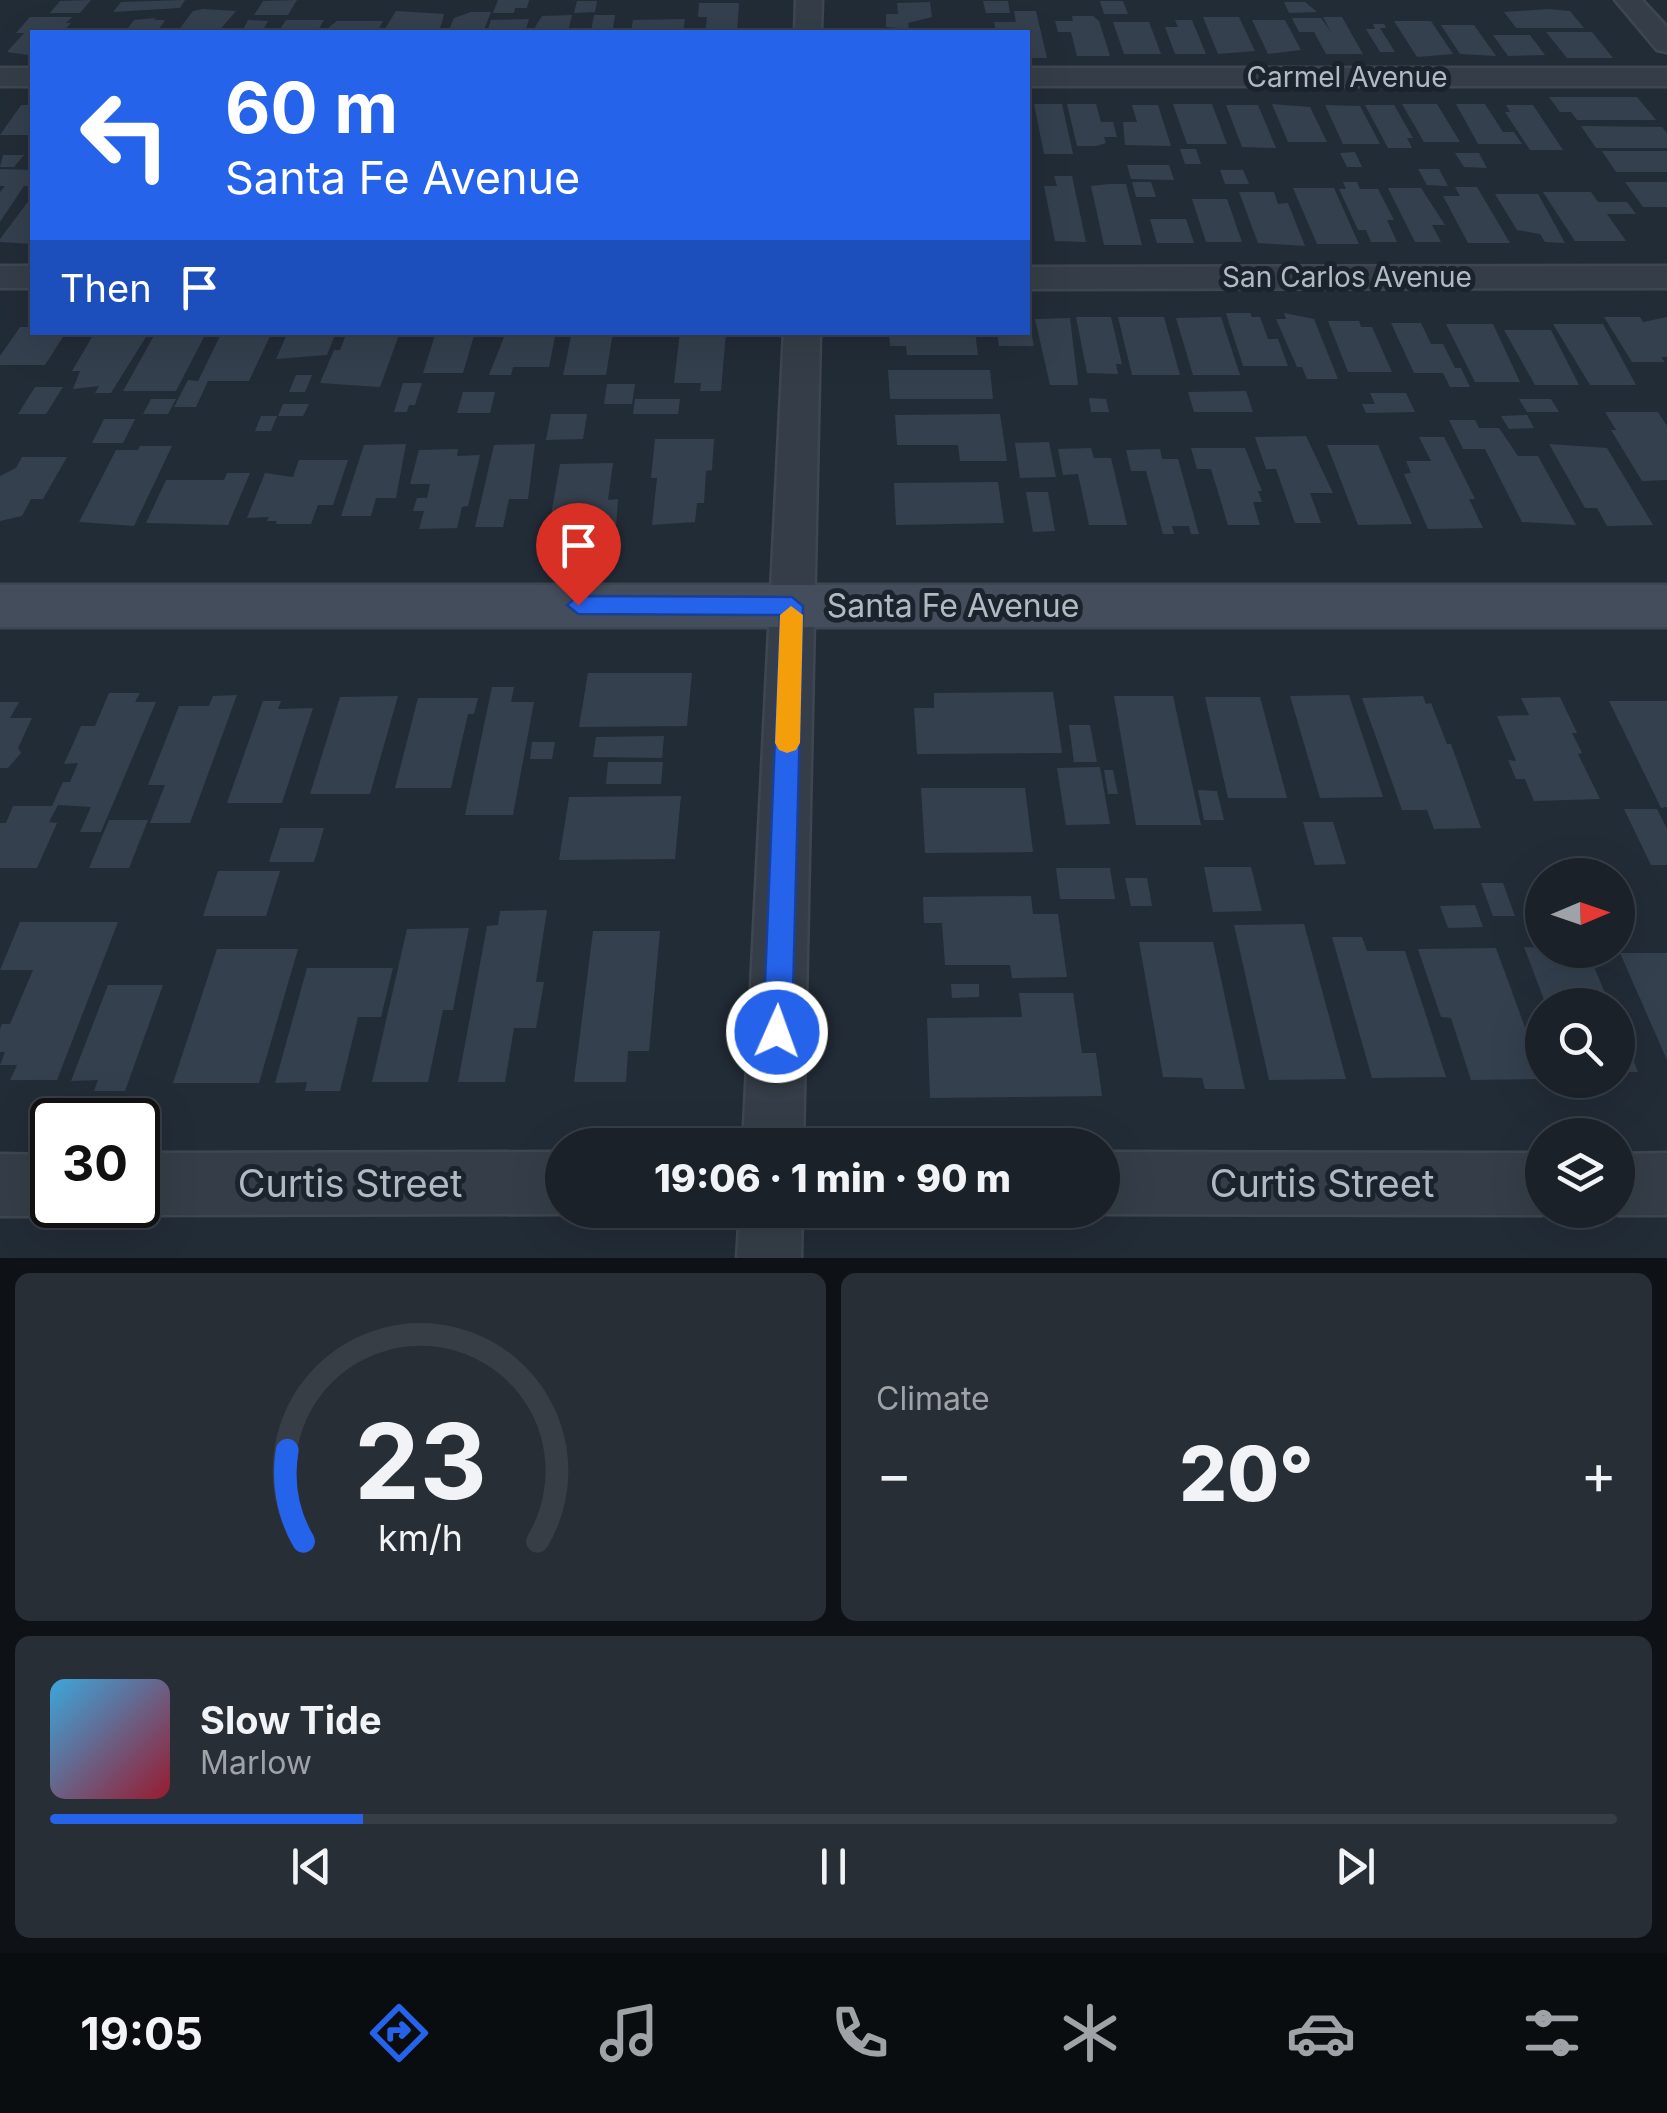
<!DOCTYPE html>
<meta charset="utf-8">
<style>
body{margin:0;font-family:Inter,sans-serif;background:#272e35;color:#f1f3f6;height:100vh;display:flex;flex-direction:column;font-size:38px;white-space:nowrap}
*{box-sizing:border-box;margin:0}
p{font-size:32px;color:#9fa3a8}
.icon{flex:none;width:55px;height:55px;fill:none;stroke:currentColor;stroke-width:2;stroke-linecap:round;stroke-linejoin:round}
.map{position:relative;height:1258px;overflow:hidden}
.drawer{display:flex;flex-direction:column;gap:15px;padding:15px;background:#0e1217;flex:1}
.drawer>*{flex:none}
.top-card{position:absolute;left:30px;top:30px;width:1000px;height:305px;border-radius:0px;box-shadow:0 10px 40px #0002,0 0 0 2px #383e46;background:#2563eb;color:#fff;overflow:hidden}
.needle{width:65px;rotate:88deg}
.fabs{position:absolute;left:1525px;top:858px;display:grid;gap:20px}
.fabs a{display:grid;place-items:center;width:110px;height:110px;border-radius:50%;background:#1a2129;box-shadow:0 10px 40px #0002,0 0 0 2px #383e46;font-size:50px}
.speed{position:absolute;left:30px;top:1098px;display:flex;gap:20px;font-size:50px;font-weight:700;text-align:center}
.speed>*{display:grid;place-content:center;width:130px;height:130px;border-radius:50%;background:#1a2129;box-shadow:0 10px 40px #0002,0 0 0 2px #383e46;line-height:1}
.speed .limit{border:5px solid #111;border-radius:15px;background:#fff;color:#111}
.pin{position:absolute;display:grid;place-items:center;width:85px;height:85px;color:#fff;margin:-102px -42px;border-radius:50% 50% 50% 0;rotate:-45deg;box-shadow:0 0 10px #0007}
.pin .icon{rotate:45deg}
.me{position:absolute;width:110px;margin:-55px;rotate:2deg;stroke-linejoin:round;filter:drop-shadow(0 0 8px #0008)}
.turn{display:flex;align-items:center;gap:35px;height:210px;padding:0 30px;font-size:45px}
.turn .icon{width:130px;height:130px;stroke-width:2.5}
.turn b{display:block;font-size:70px;line-height:85px}
.then{display:flex;align-items:center;height:95px;padding:0 30px;background:#0003;gap:20px;font-size:38px}
.big{font-size:75px;font-weight:800;line-height:1.1}
.drawer .tile{flex:1;display:flex;flex-direction:column;justify-content:center;gap:15px;min-width:0;padding:0 35px;border-radius:15px;background:#272e35}
.drawer .dial{align-items:center;gap:0}
.dial svg{height:260px;overflow:visible;fill:none;stroke:#383e46;stroke-width:7;stroke-linecap:round;text-anchor:middle}
.dial text{fill:#f1f3f6;stroke:none}
.song{display:flex;align-items:center;gap:30px}
.cover{width:120px;height:120px;border-radius:15px;background:linear-gradient(135deg,hsl(200 70% 55%),hsl(350 70% 35%))}
.played{height:10px;border-radius:5px;background:linear-gradient(90deg,#2563eb 20%,#383e46 20%)}
.keys{display:flex;justify-content:space-around;direction:ltr}
.heat{display:flex;justify-content:space-between;align-items:center;font-size:55px;direction:ltr}
.drawer .tiles{flex:1;display:grid;gap:15px;grid-template-columns:1fr 1fr}
.tile:last-child{grid-column:span 2}
.trip{position:absolute;left:545px;top:1128px;width:575px;height:100px;border-radius:50px;background:#1a2129;box-shadow:0 10px 40px #0002,0 0 0 2px #383e46;font-weight:800;line-height:100px;text-align:center}
.menu{display:flex;height:160px;justify-content:space-around;align-items:center;background:#0a0d10;color:#9fa3a8}
.menu .icon{width:70px;height:70px}
.menu .active{color:#2563eb}
.menu b{font-size:45px;color:#f1f3f6}
.map>svg:first-child{display:block}
</style>
<div class="map">
<svg width="1667" height="1258" viewBox="0 0 1667 1258">
<rect width="100%" height="100%" fill="#222c37"/>
<path fill="#34404e" d="M 91,0 L 80,13 L 50,13 L 60,1 Z
M 185,0 L 180,8 L 113,12 L 121,2 Z
M 297,0 L 288,15 L 254,15 L 263,1 Z
M 498,0 L 529,0 L 527,8 L 515,8 L 514,13 L 493,13 Z
M 577,1 L 597,1 L 595,12 L 574,13 Z
M 983,1 L 1008,1 L 1010,13 L 986,13 Z
M 1100,1 L 1123,1 L 1128,14 L 1104,14 Z
M 930,2 L 932,17 L 908,23 L 909,29 L 886,27 L 886,14 L 898,14 L 897,3 Z
M 1284,2 L 1305,2 L 1317,12 L 1289,13 Z
M 699,3 L 739,3 L 737,32 L 705,32 L 707,17 L 698,17 Z
M 203,9 L 236,11 L 218,32 L 177,32 L 193,11 Z
M 1548,9 L 1570,11 L 1584,28 L 1516,28 L 1504,12 Z
M 396,11 L 444,14 L 442,23 L 438,32 L 383,32 Z
M 1014,11 L 1036,11 L 1047,58 L 1028,58 L 1028,32 L 996,32 L 994,22 L 1016,22 Z
M 471,12 L 491,12 L 483,32 L 448,32 L 454,18 Z
M 572,15 L 568,32 L 532,32 L 542,16 Z
M 594,15 L 615,15 L 613,29 L 624,29 L 623,32 L 591,32 Z
M 1072,16 L 1093,16 L 1099,21 L 1110,56 L 1077,56 L 1071,32 L 1058,32 L 1055,21 L 1073,21 Z
M 30,17 L 72,17 L 66,23 L 71,23 L 64,31 L 32,32 L 32,52 L 28,55 L 7,52 L 24,33 L 16,33 Z
M 1203,17 L 1239,17 L 1255,51 L 1218,54 Z
M 1323,17 L 1342,17 L 1363,54 L 1326,54 L 1314,32 L 1299,32 L 1292,18 L 1321,18 L 1331,32 Z
M 156,18 L 154,20 L 165,20 L 157,32 L 125,32 L 134,20 Z
M 529,19 L 525,32 L 487,32 L 491,20 Z
M 685,19 L 683,32 L 631,31 L 633,20 Z
M 248,20 L 268,21 L 262,32 L 228,32 L 231,28 L 244,28 Z
M 286,20 L 324,20 L 317,32 L 278,32 Z
M 1175,20 L 1192,20 L 1206,54 L 1175,54 L 1165,27 L 1178,27 Z
M 1252,20 L 1285,20 L 1301,50 L 1268,54 Z
M 337,21 L 383,21 L 377,32 L 323,32 Z
M 1394,21 L 1431,21 L 1453,54 L 1417,57 Z
M 1113,22 L 1149,22 L 1161,54 L 1124,54 Z
M 1373,24 L 1384,24 L 1386,28 L 1380,28 L 1395,52 L 1380,52 L 1366,29 L 1375,29 Z
M 1441,25 L 1474,25 L 1496,56 L 1460,54 Z
M 1546,32 L 1592,32 L 1613,58 L 1567,58 Z
M 1493,35 L 1530,35 L 1545,55 L 1508,56 Z
M 1549,97 L 1637,97 L 1656,120 L 1577,120 L 1571,112 L 1560,112 Z
M 1034,104 L 1062,104 L 1073,154 L 1044,154 Z
M 1067,104 L 1096,104 L 1101,122 L 1113,122 L 1117,137 L 1104,137 L 1106,143 L 1096,146 L 1077,146 Z
M 1173,104 L 1212,104 L 1227,144 L 1187,144 Z
M 1272,104 L 1310,107 L 1327,142 L 1288,142 Z
M 1402,104 L 1437,104 L 1460,142 L 1424,142 Z
M 1456,104 L 1485,104 L 1503,132 L 1514,132 L 1522,144 L 1478,144 Z
M 21,105 L 32,105 L 32,135 L 0,135 Z
M 1132,105 L 1158,105 L 1171,146 L 1125,145 L 1123,122 L 1137,122 Z
M 1226,105 L 1258,105 L 1276,148 L 1242,147 Z
M 1325,105 L 1360,106 L 1380,144 L 1343,144 Z
M 1365,105 L 1394,105 L 1413,138 L 1407,138 L 1412,148 L 1388,148 Z
M 1506,105 L 1533,105 L 1563,150 L 1530,150 L 1505,112 L 1510,112 Z
M 1581,126 L 1662,127 L 1667,133 L 1667,148 L 1596,148 Z
M 1180,149 L 1196,149 L 1201,164 L 1185,164 Z
M 1602,151 L 1667,151 L 1667,172 L 1616,172 Z
M 1355,152 L 1362,167 L 1347,167 L 1340,153 Z
M 1455,153 L 1479,153 L 1487,168 L 1464,167 Z
M 3,155 L 24,155 L 14,167 L 0,167 Z
M 1127,165 L 1169,165 L 1174,180 L 1131,179 Z
M 0,169 L 32,170 L 32,186 L 24,186 L 0,222 L 0,192 L 5,186 L 0,186 Z
M 1418,169 L 1439,169 L 1448,186 L 1427,185 Z
M 1220,170 L 1243,170 L 1249,184 L 1225,184 Z
M 1054,176 L 1072,176 L 1086,242 L 1055,241 L 1044,186 L 1057,186 Z
M 1132,182 L 1151,182 L 1156,197 L 1136,197 Z
M 1343,182 L 1357,182 L 1360,189 L 1378,189 L 1394,220 L 1387,220 L 1397,242 L 1371,242 L 1366,230 L 1358,230 L 1339,189 L 1346,189 Z
M 1625,182 L 1667,182 L 1667,207 L 1643,207 Z
M 1109,184 L 1126,184 L 1142,245 L 1104,245 L 1091,186 Z
M 1455,187 L 1477,187 L 1510,243 L 1468,243 L 1443,196 L 1460,196 Z
M 1293,188 L 1334,188 L 1359,244 L 1317,244 Z
M 1388,188 L 1421,188 L 1445,225 L 1432,225 L 1441,242 L 1415,242 Z
M 1239,192 L 1274,192 L 1278,204 L 1288,203 L 1305,246 L 1258,243 Z
M 1543,192 L 1591,192 L 1598,202 L 1627,202 L 1636,214 L 1607,214 L 1626,241 L 1575,241 Z
M 1495,194 L 1538,194 L 1565,243 L 1545,242 L 1540,234 L 1517,230 Z
M 30,199 L 31,244 L 0,242 L 0,239 Z
M 1192,199 L 1227,199 L 1242,242 L 1206,242 Z
M 1150,219 L 1186,219 L 1194,243 L 1157,243 Z
M 1226,313 L 1250,313 L 1252,317 L 1260,317 L 1268,339 L 1278,339 L 1288,366 L 1243,366 Z
M 1284,313 L 1314,319 L 1338,379 L 1307,379 L 1302,367 L 1297,367 L 1276,319 L 1286,319 Z
M 1028,317 L 1034,346 L 999,346 L 997,332 L 1028,332 Z
M 1076,317 L 1111,317 L 1122,364 L 1116,364 L 1118,374 L 1087,373 Z
M 1118,317 L 1164,317 L 1180,375 L 1132,375 Z
M 1221,317 L 1240,375 L 1193,375 L 1176,318 Z
M 1604,317 L 1640,317 L 1643,322 L 1667,317 L 1667,357 L 1661,357 L 1665,362 L 1632,362 Z
M 1070,318 L 1078,385 L 1050,385 L 1035,319 Z
M 1328,321 L 1359,321 L 1361,327 L 1372,327 L 1392,372 L 1348,372 Z
M 1391,323 L 1421,323 L 1431,344 L 1443,344 L 1455,368 L 1461,368 L 1470,387 L 1450,387 L 1443,373 L 1414,373 Z
M 1446,324 L 1493,324 L 1520,382 L 1475,382 Z
M 1553,324 L 1603,324 L 1636,385 L 1590,385 Z
M 20,327 L 32,327 L 32,332 L 66,332 L 45,365 L 0,365 L 0,356 Z
M 1504,330 L 1551,330 L 1579,385 L 1535,385 Z
M 95,332 L 149,332 L 111,393 L 95,393 L 99,386 L 73,389 L 80,371 L 72,371 Z
M 156,332 L 189,332 L 187,337 L 204,337 L 176,391 L 123,391 Z
M 222,332 L 272,332 L 249,381 L 208,381 L 196,407 L 174,407 L 188,380 L 198,381 Z
M 288,332 L 336,332 L 327,355 L 276,359 Z
M 347,332 L 400,332 L 380,387 L 320,383 L 334,350 L 340,350 Z
M 436,332 L 475,332 L 463,373 L 423,373 Z
M 506,332 L 556,332 L 549,367 L 513,367 L 511,375 L 489,375 Z
M 572,332 L 613,332 L 606,375 L 563,375 Z
M 680,332 L 726,332 L 721,391 L 700,391 L 701,383 L 674,383 Z
M 889,332 L 975,332 L 978,355 L 907,355 L 906,346 L 890,346 Z
M 888,370 L 990,370 L 993,399 L 890,399 Z
M 296,375 L 312,375 L 305,392 L 289,392 Z
M 403,383 L 422,383 L 415,405 L 409,405 L 407,412 L 394,412 Z
M 607,384 L 635,384 L 632,404 L 604,404 Z
M 35,387 L 63,387 L 46,414 L 18,414 Z
M 1246,391 L 1253,412 L 1194,412 L 1188,392 Z
M 463,392 L 495,392 L 490,413 L 457,413 Z
M 1370,393 L 1406,393 L 1415,412 L 1366,413 L 1362,404 L 1375,404 Z
M 1089,398 L 1106,399 L 1109,412 L 1091,412 Z
M 151,399 L 176,399 L 168,414 L 143,414 Z
M 635,399 L 680,399 L 678,414 L 633,414 Z
M 1519,399 L 1551,399 L 1559,412 L 1527,412 Z
M 283,404 L 309,404 L 303,416 L 278,416 Z
M 1605,412 L 1658,412 L 1667,426 L 1667,480 L 1642,481 L 1611,430 L 1616,430 Z
M 551,414 L 587,414 L 583,439 L 546,440 Z
M 1000,414 L 1007,461 L 960,461 L 958,445 L 897,445 L 895,415 Z
M 1527,415 L 1534,428 L 1509,429 L 1501,416 Z
M 261,416 L 277,416 L 271,431 L 255,431 Z
M 104,419 L 135,419 L 123,443 L 92,443 Z
M 1449,420 L 1475,420 L 1479,428 L 1499,428 L 1518,456 L 1538,456 L 1576,525 L 1522,522 L 1485,449 L 1463,449 Z
M 1306,436 L 1333,493 L 1310,493 L 1321,523 L 1295,523 L 1276,469 L 1266,469 L 1255,437 Z
M 1419,437 L 1444,437 L 1475,499 L 1469,499 L 1483,528 L 1428,529 L 1404,474 L 1411,473 L 1406,461 L 1431,461 Z
M 655,439 L 714,439 L 712,470 L 706,471 L 704,503 L 697,503 L 695,522 L 652,525 L 657,478 L 651,478 Z
M 1049,442 L 1056,477 L 1020,478 L 1015,443 Z
M 406,444 L 396,498 L 376,498 L 371,516 L 341,516 L 364,445 Z
M 535,444 L 528,499 L 509,499 L 503,527 L 475,527 L 494,445 Z
M 1549,444 L 1607,448 L 1653,525 L 1607,526 L 1597,508 L 1585,508 Z
M 1327,445 L 1378,445 L 1412,524 L 1358,525 Z
M 140,446 L 172,446 L 134,526 L 79,522 L 116,450 L 138,450 Z
M 1091,448 L 1094,458 L 1111,458 L 1127,525 L 1089,525 L 1078,474 L 1063,475 L 1058,449 Z
M 1191,448 L 1245,448 L 1262,491 L 1258,491 L 1262,502 L 1253,502 L 1260,525 L 1228,525 L 1211,469 L 1197,469 Z
M 458,449 L 457,456 L 480,455 L 468,506 L 462,507 L 457,528 L 419,529 L 424,511 L 413,511 L 417,498 L 427,498 L 430,484 L 410,484 L 419,450 Z
M 1160,449 L 1162,459 L 1178,459 L 1199,534 L 1191,534 L 1189,526 L 1172,526 L 1174,534 L 1163,534 L 1146,471 L 1131,471 L 1126,450 Z
M 22,457 L 67,457 L 43,499 L 31,499 L 22,516 L 0,521 L 0,476 L 16,468 Z
M 299,460 L 348,460 L 333,505 L 318,505 L 311,524 L 276,524 L 277,521 L 267,521 L 269,517 L 247,518 L 265,473 L 293,477 Z
M 613,463 L 608,500 L 618,499 L 616,527 L 565,528 L 566,521 L 550,521 L 560,464 Z
M 227,473 L 250,473 L 228,525 L 146,523 L 166,480 L 224,480 Z
M 998,482 L 1004,523 L 896,525 L 894,483 Z
M 1026,492 L 1048,492 L 1055,531 L 1033,532 Z
M 588,673 L 692,673 L 687,726 L 579,727 Z
M 492,687 L 514,687 L 511,702 L 534,702 L 513,815 L 465,815 Z
M 1053,692 L 1062,753 L 917,754 L 914,708 L 934,708 L 934,693 Z
M 109,693 L 140,693 L 135,702 L 156,702 L 101,832 L 80,832 L 91,807 L 58,805 L 49,822 L 57,823 L 37,868 L 0,868 L 0,823 L 6,823 L 13,806 L 52,806 L 63,782 L 70,782 L 78,763 L 64,764 L 81,726 L 95,726 Z
M 237,695 L 190,823 L 150,823 L 165,785 L 148,785 L 179,706 L 209,706 L 213,696 Z
M 1349,695 L 1383,797 L 1320,798 L 1290,696 Z
M 398,696 L 370,794 L 310,794 L 340,697 Z
M 1114,696 L 1173,696 L 1201,825 L 1136,825 Z
M 1423,696 L 1426,704 L 1431,703 L 1447,744 L 1451,744 L 1481,828 L 1434,829 L 1427,810 L 1402,810 L 1362,698 Z
M 1205,697 L 1260,697 L 1287,798 L 1228,798 Z
M 1560,697 L 1577,733 L 1572,733 L 1582,753 L 1578,754 L 1600,799 L 1534,801 L 1525,779 L 1516,779 L 1508,760 L 1516,761 L 1497,716 L 1529,715 L 1521,698 Z
M 418,698 L 478,698 L 474,714 L 468,714 L 451,788 L 395,788 Z
M 263,701 L 281,701 L 278,709 L 313,708 L 282,803 L 227,803 Z
M 1609,701 L 1667,701 L 1667,807 L 1661,808 Z
M 0,702 L 19,702 L 10,718 L 32,718 L 18,748 L 21,753 L 8,768 L 0,768 Z
M 1069,725 L 1090,725 L 1097,762 L 1074,762 Z
M 664,736 L 662,758 L 593,757 L 596,737 Z
M 532,742 L 555,742 L 552,759 L 530,759 Z
M 608,762 L 663,762 L 661,784 L 606,784 Z
M 1100,767 L 1110,824 L 1066,825 L 1057,768 Z
M 1104,770 L 1113,770 L 1118,794 L 1108,794 Z
M 921,788 L 1025,788 L 1033,852 L 925,853 Z
M 1198,790 L 1217,791 L 1224,820 L 1204,820 Z
M 681,796 L 675,859 L 559,860 L 569,797 Z
M 1624,809 L 1657,809 L 1667,829 L 1667,865 L 1651,865 Z
M 109,820 L 148,820 L 129,868 L 89,868 Z
M 1303,822 L 1333,822 L 1346,864 L 1315,865 Z
M 280,828 L 324,828 L 314,862 L 269,862 Z
M 1559,865 L 1586,865 L 1590,875 L 1563,875 Z
M 1204,867 L 1251,867 L 1262,911 L 1213,912 Z
M 1056,868 L 1110,868 L 1115,899 L 1060,899 Z
M 218,871 L 280,871 L 266,916 L 203,916 Z
M 1125,878 L 1147,878 L 1152,906 L 1131,906 Z
M 1481,883 L 1503,883 L 1515,916 L 1493,916 Z
M 1031,896 L 1033,914 L 1058,914 L 1067,977 L 1012,978 L 1010,965 L 945,965 L 942,923 L 924,923 L 923,897 Z
M 1475,905 L 1483,927 L 1448,928 L 1440,906 Z
M 547,910 L 536,982 L 544,982 L 536,1028 L 514,1028 L 505,1082 L 458,1082 L 487,926 L 498,925 L 500,911 Z
M 20,922 L 118,922 L 57,1080 L 10,1080 L 17,1065 L 0,1065 L 5,1052 L 0,1052 L 0,1029 L 2,1024 L 10,1024 L 33,970 L 0,970 Z
M 1304,924 L 1346,1079 L 1269,1080 L 1234,925 Z
M 469,928 L 453,1010 L 443,1010 L 428,1082 L 372,1082 L 407,929 Z
M 593,931 L 660,931 L 649,1051 L 628,1051 L 626,1082 L 574,1082 Z
M 1332,937 L 1362,937 L 1367,951 L 1405,951 L 1446,1077 L 1372,1078 Z
M 1139,942 L 1213,942 L 1245,1089 L 1205,1089 L 1202,1078 L 1163,1077 Z
M 1524,947 L 1587,950 L 1610,1005 L 1546,1005 Z
M 1496,948 L 1542,1074 L 1542,1079 L 1471,1080 L 1451,1018 L 1441,1017 L 1418,949 Z
M 217,949 L 298,949 L 259,1083 L 173,1083 Z
M 1620,953 L 1667,953 L 1667,1060 Z
M 307,968 L 393,968 L 381,1017 L 358,1017 L 340,1091 L 305,1091 L 307,1082 L 275,1083 Z
M 951,984 L 979,984 L 979,997 L 952,998 Z
M 108,985 L 163,985 L 125,1091 L 94,1091 L 98,1080 L 71,1081 Z
M 1019,993 L 1073,993 L 1082,1053 L 1096,1053 L 1102,1096 L 930,1098 L 927,1018 L 1022,1017 Z
M 1618,1022 L 1638,1072 L 1618,1072 Z"/>
<g fill="none" stroke-linecap="round" stroke-linejoin="round">
<defs>
<path id="street" d="M 796,0 L 822,0 L 821,32 L 795,32 Z
M 1615,0 L 1642,0 L 1667,27 L 1667,52 L 1657,50 Z
M 0,68 L 32,68 L 32,86 L 0,86 Z
M 1028,68 L 1667,68 L 1667,86 L 1028,86 Z
M 0,266 L 32,266 L 32,288 L 0,288 Z
M 1667,266 L 1667,288 L 1028,289 L 1028,267 Z
M 784,332 L 820,332 L 803,1145 L 743,1145 Z
M 562,1152 L 562,1210 L 571,1210 L 562,1214 L 138,1215 L 116,1205 L 138,1205 L 138,1153 Z
M 1102,1152 L 1542,1153 L 1542,1210 L 1553,1210 L 1542,1215 L 1102,1214 L 1093,1210 L 1102,1210 Z
M 1667,1153 L 1667,1215 L 1618,1215 L 1607,1210 L 1618,1210 L 1618,1154 Z
M 0,1154 L 52,1155 L 52,1205 L 74,1207 L 52,1216 L 0,1216 Z
M 740,1210 L 802,1210 L 801,1258 L 737,1258 Z"/>
<path id="secondary" d="M 0,585 L 1667,585 L 1667,627 L 0,627 Z"/>
</defs>
<use href="#street" stroke="#3e4751" stroke-width="5"/>
<use href="#secondary" stroke="#3e4751" stroke-width="5"/>
<use href="#street" fill="#353e48" fill-rule="evenodd"/>
<use href="#secondary" fill="#434d5b" fill-rule="evenodd"/>
</g>
<path fill="#2563eb" stroke="#184099" stroke-width="2.5" d="M 578,596 L 792,597 L 803,606 L 792,1032 L 787,1042 L 777,1046 L 767,1042 L 763,1032 L 780,615 L 578,614 L 567,605 Z"/>
<path fill="#f59e0b" d="M 791,606 L 803,615 L 800,743 L 796,750 L 787,753 L 779,750 L 775,743 L 780,615 Z"/>
<g text-anchor="middle" stroke-width="10" stroke-linejoin="round" paint-order="stroke">
<g font-size="28" fill="#b0b9c4" stroke="#1b232c">
<text x="1347" y="87">Carmel Avenue</text>
<text x="1347" y="287">San Carlos Avenue</text>
</g>
<g font-size="32" fill="#b0b9c4" stroke="#1b232c">
<text x="953" y="617">Santa Fe Avenue</text>
</g>
<g font-size="38" fill="#b0b9c4" stroke="#1b232c">
<text x="350" y="1197">Curtis Street</text>
<text x="1322" y="1197">Curtis Street</text>
</g>
</g>
</svg>
<div class="fabs">
<a><svg class="needle" viewBox="-14 -14 28 28"><path d="M0-13l5 13h-10z" fill="#e53935"/><path d="M0 13l5-13h-10z" fill="#9fa3a8"/></svg></a>
<a><svg class="icon" aria-label="search" viewBox="0 0 24 24"><circle cx="10" cy="10" r="6"/><path d="M15 15l6 6"/></svg></a>
<a><svg class="icon" aria-label="layers" viewBox="0 0 24 24"><path d="M12 4l9 5-9 5-9-5zM3 14l9 5 9-5"/></svg></a>
</div>
<div class="speed"><div class="limit">30</div></div>
<div class="pin" style="left:578px;top:605px;background:#d93025"><svg class="icon" aria-label="arrive" viewBox="0 0 24 24"><path d="M6 21V4h12l-3 4 3 4H6"/></svg></div>
<svg class="me" style="left:777px;top:1032px" viewBox="-20 -20 40 40"><circle r="17" fill="#2563eb" stroke="#fff" stroke-width="3"/><path d="M0-11L8 9 0 5-8 9z" fill="#fff"/></svg>
<div class="trip">19:06 · 1 min · 90 m</div>
<div class="top-card">
<div class="turn"><svg class="icon" aria-label="left" viewBox="0 0 24 24"><path d="M17 20v-9H6M10 6l-5 5 5 5"/></svg><div><b>60 m</b>Santa Fe Avenue</div></div>
<div class="then">Then<svg class="icon" aria-label="arrive" viewBox="0 0 24 24"><path d="M6 21V4h12l-3 4 3 4H6"/></svg></div>
</div>
</div>
<section class="drawer">
<div class="tiles">
<div class="tile dial"><svg viewBox="0 0 100 80">
<path d="M14 69A42 42 0 1 1 86 69"/>
<path d="M14 69A42 42 0 0 1 9 41" stroke="#2563eb"/>
<text x="50" y="56" font-size="32" font-weight="700">23</text>
<text x="50" y="72" font-size="11">km/h</text>
</svg></div>
<div class="tile"><p>Climate</p>
<div class="heat"><a>−</a><b class="big">20°</b><a>+</a></div>
</div>
<div class="tile">
<div class="song"><i class="cover"></i><div><b>Slow Tide</b><p>Marlow</p></div></div>
<div class="played"></div>
<div class="keys"><svg class="icon" aria-label="previous" viewBox="0 0 24 24"><path d="M18 5L8 12l10 7zM5 5v14"/></svg><svg class="icon" aria-label="pause" viewBox="0 0 24 24"><path d="M8 5v14M16 5v14"/></svg><svg class="icon" aria-label="next" viewBox="0 0 24 24"><path d="M6 5l10 7-10 7zM19 5v14"/></svg></div>
</div>
</div>
</section>
<nav class="menu">
<b>19:05</b>
<svg class="icon active" aria-label="directions" viewBox="0 0 24 24"><path d="M12 3l9 9-9 9-9-9zM9 14v-3h6M13 9l2 2-2 2"/></svg>
<svg class="icon" aria-label="music" viewBox="0 0 24 24"><path d="M9 18V5l10-2v13"/><circle cx="6" cy="18" r="3"/><circle cx="16" cy="16" r="3"/></svg>
<svg class="icon" aria-label="phone" viewBox="0 0 24 24"><path d="M5 4h4l2 5-3 2q2 4 5 5l2-3 5 2v4C11 20 4 13 5 4z"/></svg>
<svg class="icon" aria-label="climate" viewBox="0 0 24 24"><path d="M12 3v18M4 7l16 10M4 17L20 7"/></svg>
<svg class="icon" aria-label="car" viewBox="0 0 24 24"><path d="M5 17H2v-5l4-1 3-4h7l3 4 3 1v5h-3M9 17h6M6 11h13"/><circle cx="7" cy="17" r="2"/><circle cx="17" cy="17" r="2"/></svg>
<svg class="icon" aria-label="filters" viewBox="0 0 24 24"><path d="M4 7h16M4 17h16"/><circle cx="9" cy="7" r="2"/><circle cx="15" cy="17" r="2"/></svg>
</nav>
